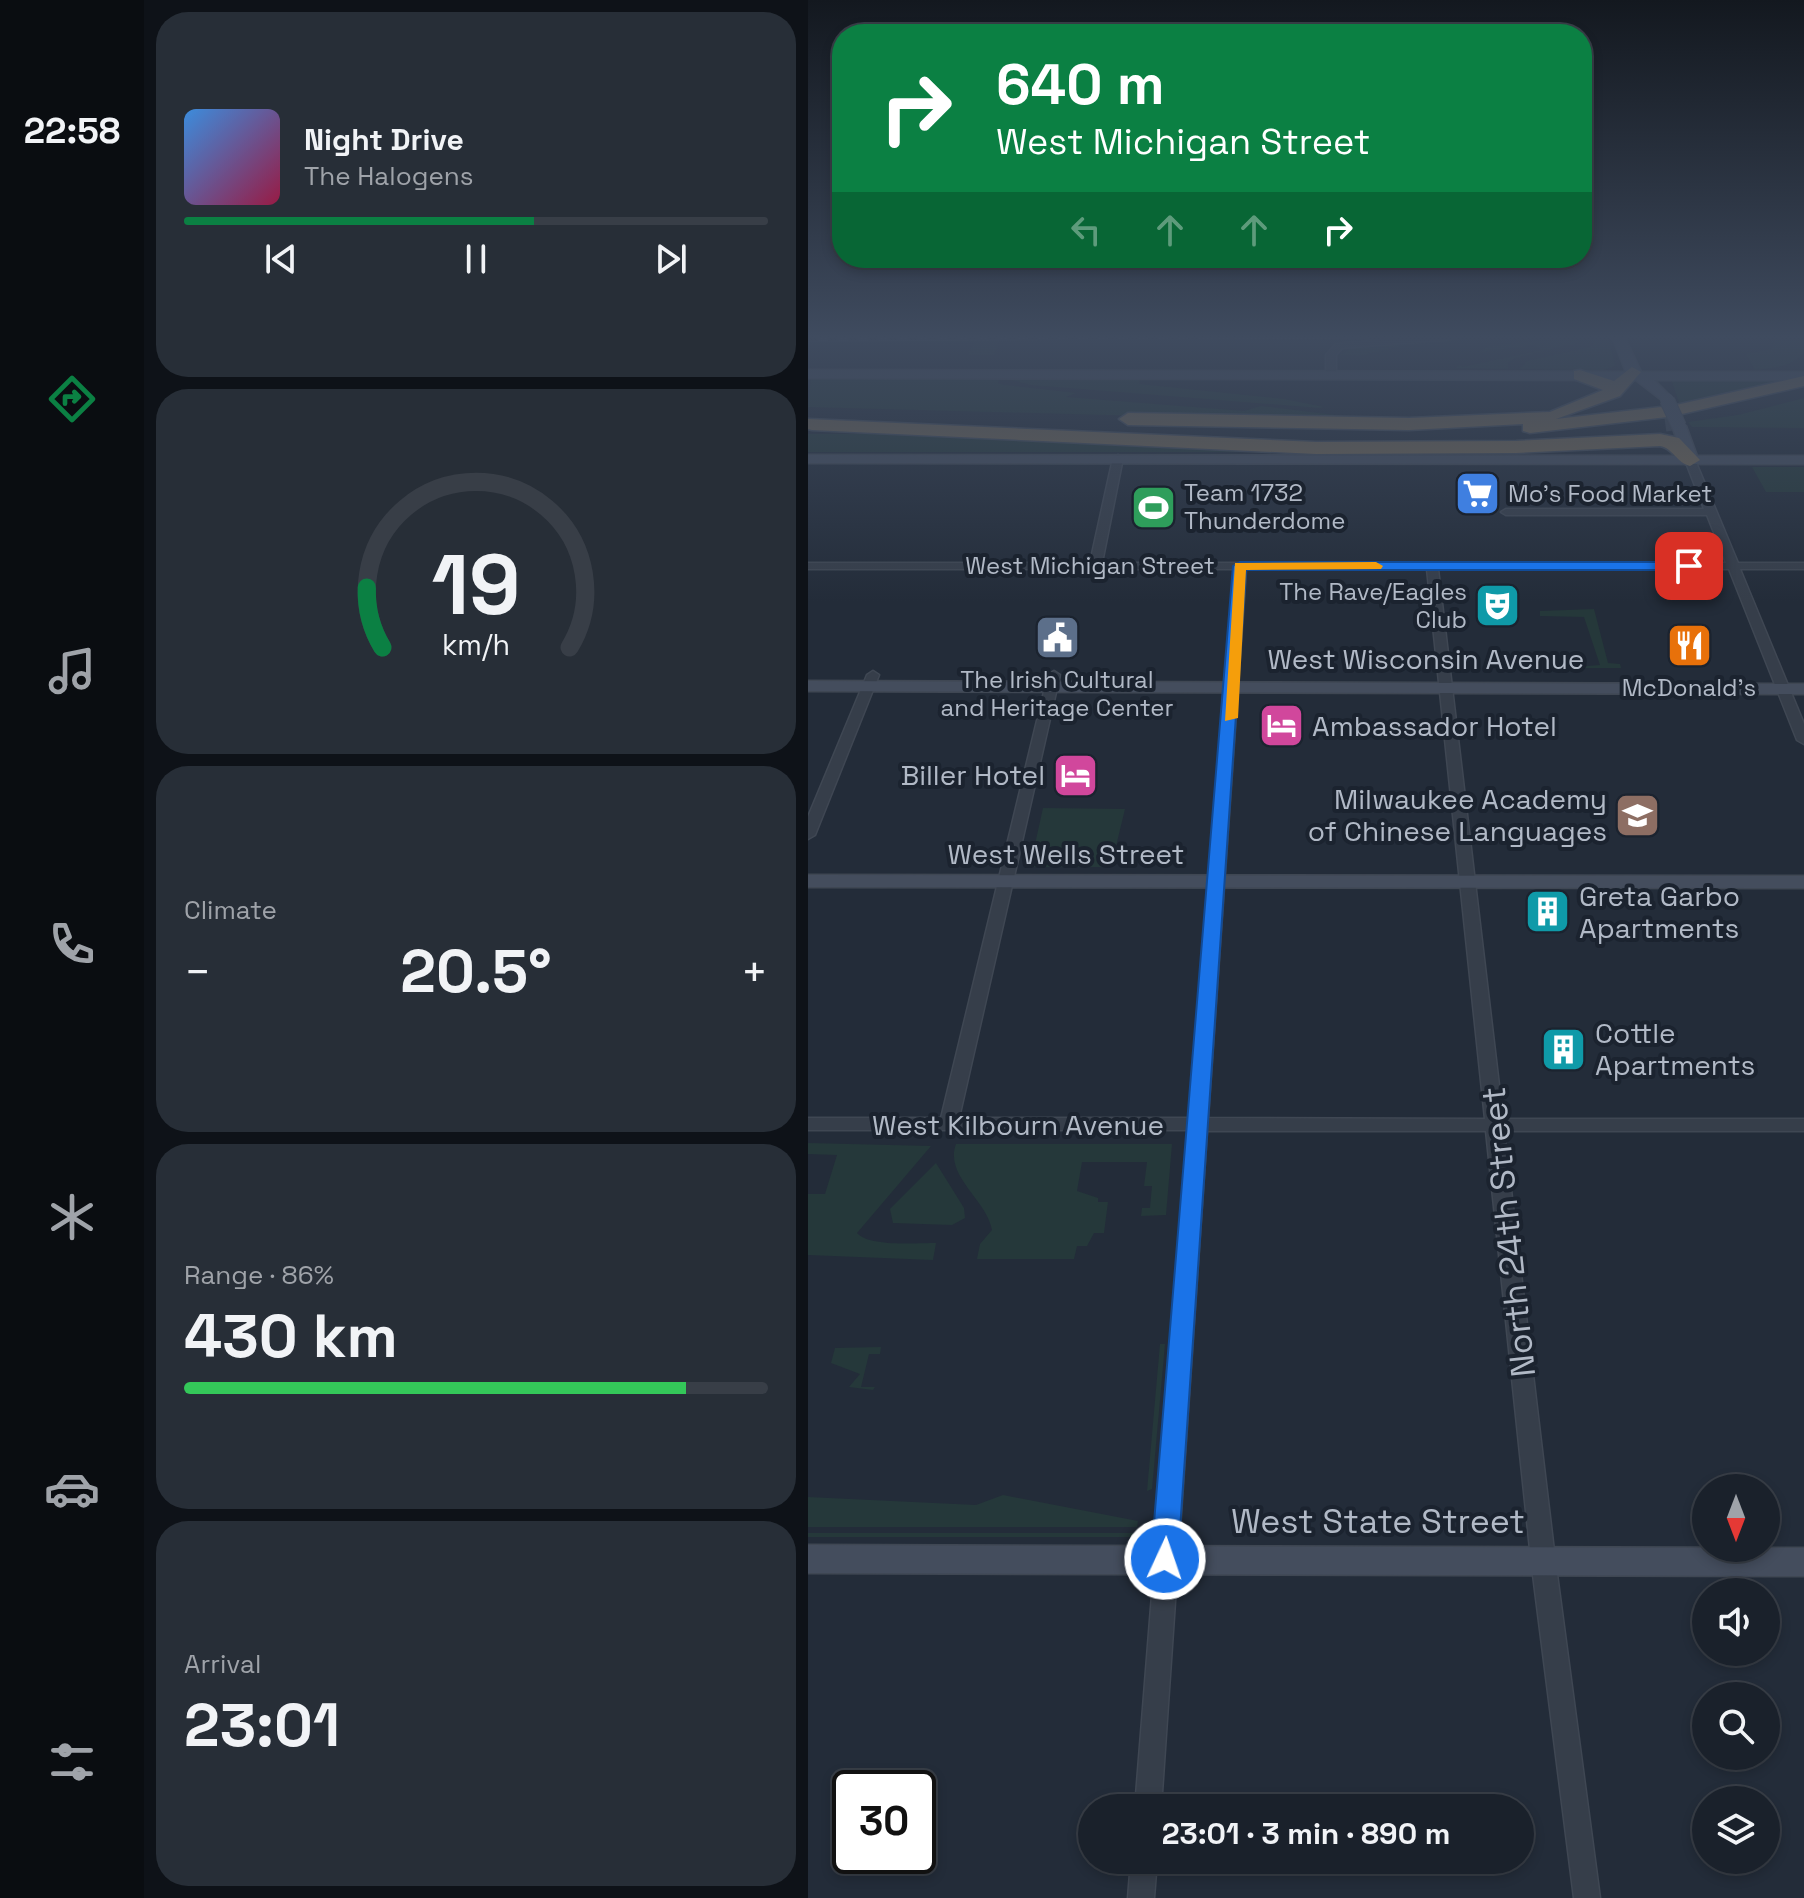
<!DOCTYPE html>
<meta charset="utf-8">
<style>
body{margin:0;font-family:"Space Grotesk",sans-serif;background:#272e37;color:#f1f3f6;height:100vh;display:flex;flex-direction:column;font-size:30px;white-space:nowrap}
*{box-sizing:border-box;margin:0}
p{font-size:26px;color:#9fa3a9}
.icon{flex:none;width:44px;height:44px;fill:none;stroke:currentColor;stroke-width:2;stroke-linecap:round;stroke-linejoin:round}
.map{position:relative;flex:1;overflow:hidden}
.side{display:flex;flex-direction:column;gap:12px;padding:12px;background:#0e1218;width:664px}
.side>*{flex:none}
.hud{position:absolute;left:24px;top:24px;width:760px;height:244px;border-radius:32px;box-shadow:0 4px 12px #0003,0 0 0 2px #383e47;background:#0b8043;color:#fff;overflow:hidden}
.needle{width:52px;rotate:180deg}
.controls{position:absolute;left:884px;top:1474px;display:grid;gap:16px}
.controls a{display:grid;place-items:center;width:88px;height:88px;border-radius:50%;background:#1a212b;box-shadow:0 4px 12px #0003,0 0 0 2px #383e47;font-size:40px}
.speed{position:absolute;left:24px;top:1770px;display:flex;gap:16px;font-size:40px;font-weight:700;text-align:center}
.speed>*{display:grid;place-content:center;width:104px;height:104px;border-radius:50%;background:#1a212b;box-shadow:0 4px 12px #0003,0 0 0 2px #383e47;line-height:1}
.speed .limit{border:4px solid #111;border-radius:12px;background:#fff;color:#111}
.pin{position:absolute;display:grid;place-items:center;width:68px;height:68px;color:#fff;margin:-34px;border-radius:16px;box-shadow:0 4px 12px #0006}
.me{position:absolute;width:88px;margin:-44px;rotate:3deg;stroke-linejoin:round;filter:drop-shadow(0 0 6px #0008)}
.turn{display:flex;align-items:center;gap:28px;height:168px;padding:0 32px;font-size:36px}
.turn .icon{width:104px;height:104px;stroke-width:2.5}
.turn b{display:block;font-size:56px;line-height:68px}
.lanes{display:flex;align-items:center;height:76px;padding:0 32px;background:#0003;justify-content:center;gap:40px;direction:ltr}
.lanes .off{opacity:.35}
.big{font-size:60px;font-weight:700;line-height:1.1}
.side .widget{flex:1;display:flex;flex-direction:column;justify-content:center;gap:12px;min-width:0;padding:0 28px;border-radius:32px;background:#272e37}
.side .dial{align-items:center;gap:0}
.dial svg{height:208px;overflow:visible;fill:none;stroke:#383e47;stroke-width:7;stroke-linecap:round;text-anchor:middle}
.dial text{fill:#f1f3f6;stroke:none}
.song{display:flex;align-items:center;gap:24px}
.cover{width:96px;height:96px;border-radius:12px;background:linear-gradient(135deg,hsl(210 70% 55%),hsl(340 70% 35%))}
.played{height:8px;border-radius:4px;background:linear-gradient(90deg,#0b8043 60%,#383e47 60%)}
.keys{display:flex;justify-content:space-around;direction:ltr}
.heat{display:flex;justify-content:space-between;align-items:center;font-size:44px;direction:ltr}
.charge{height:12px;border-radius:6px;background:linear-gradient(90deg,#34c759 86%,#383e47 0)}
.trip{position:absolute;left:270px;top:1794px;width:456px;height:80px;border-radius:40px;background:#1a212b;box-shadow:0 4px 12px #0003,0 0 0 2px #383e47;font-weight:700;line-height:80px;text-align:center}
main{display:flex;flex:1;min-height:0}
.menu{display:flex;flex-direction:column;width:144px;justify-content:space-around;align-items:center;background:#0a0d11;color:#9fa3a9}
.menu .icon{width:56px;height:56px}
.menu .active{color:#0b8043}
.menu b{font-size:36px;color:#f1f3f6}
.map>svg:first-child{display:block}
</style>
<main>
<nav class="menu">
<b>22:58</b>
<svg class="icon active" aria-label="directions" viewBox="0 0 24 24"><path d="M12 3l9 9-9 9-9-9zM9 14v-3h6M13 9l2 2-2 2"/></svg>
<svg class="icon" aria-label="music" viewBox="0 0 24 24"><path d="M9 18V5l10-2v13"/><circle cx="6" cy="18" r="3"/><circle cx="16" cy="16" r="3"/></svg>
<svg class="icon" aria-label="phone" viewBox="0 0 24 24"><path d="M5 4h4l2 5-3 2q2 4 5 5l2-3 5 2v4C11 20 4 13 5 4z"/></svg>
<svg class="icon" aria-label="climate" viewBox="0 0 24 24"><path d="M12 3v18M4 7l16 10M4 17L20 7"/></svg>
<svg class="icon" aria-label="car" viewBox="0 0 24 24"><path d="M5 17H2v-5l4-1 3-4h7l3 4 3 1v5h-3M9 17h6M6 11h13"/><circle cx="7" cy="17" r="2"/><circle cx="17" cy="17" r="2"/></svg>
<svg class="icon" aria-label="filters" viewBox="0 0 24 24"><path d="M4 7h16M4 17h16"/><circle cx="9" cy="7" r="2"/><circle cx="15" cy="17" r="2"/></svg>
</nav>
<section class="side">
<div class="widget">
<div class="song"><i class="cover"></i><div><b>Night Drive</b><p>The Halogens</p></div></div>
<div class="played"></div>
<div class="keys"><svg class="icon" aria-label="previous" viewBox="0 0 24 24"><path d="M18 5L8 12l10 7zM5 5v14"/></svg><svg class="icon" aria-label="pause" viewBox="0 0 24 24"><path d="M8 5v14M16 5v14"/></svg><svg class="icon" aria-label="next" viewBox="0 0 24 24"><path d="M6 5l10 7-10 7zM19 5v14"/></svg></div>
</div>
<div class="widget dial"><svg viewBox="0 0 100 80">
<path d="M14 69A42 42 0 1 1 86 69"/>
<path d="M14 69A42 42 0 0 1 8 46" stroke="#0b8043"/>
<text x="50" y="56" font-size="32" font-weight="700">19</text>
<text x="50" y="72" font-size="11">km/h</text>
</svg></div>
<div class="widget"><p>Climate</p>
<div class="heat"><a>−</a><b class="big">20.5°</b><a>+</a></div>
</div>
<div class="widget"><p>Range · 86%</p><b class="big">430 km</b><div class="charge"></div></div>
<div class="widget"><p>Arrival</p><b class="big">23:01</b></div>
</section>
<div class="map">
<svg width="996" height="1898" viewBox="0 0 996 1898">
<rect width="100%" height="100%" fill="#232c39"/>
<path fill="#25383a" d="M 678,336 L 716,336 L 599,345 L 550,356 L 533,355 L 546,346 Z
M 778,336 L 800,336 L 807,366 L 796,370 L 712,369 L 719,361 L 783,347 L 787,342 Z
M 981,336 L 996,336 L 996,353 C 982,367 966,368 947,370 L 938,354 L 963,349 L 968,339 L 982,339 Z
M 760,337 L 773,342 L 707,358 L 700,363 L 700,369 L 648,368 L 651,365 L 655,367 L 734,350 L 725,345 L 673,352 L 678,347 Z
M 0,340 L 192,340 L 186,355 L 160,355 L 165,343 L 0,344 Z
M 3,377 L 191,379 L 190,383 L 196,385 L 268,393 L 258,397 L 436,411 L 453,406 L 576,421 L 697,418 L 555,422 L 0,407 Z
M 200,379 L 519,380 L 520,380 L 332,380 L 331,384 L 476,399 L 516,407 L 511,408 L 223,385 Z
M 863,379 L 976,379 L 872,405 Z
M 996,398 L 996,428 L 884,427 L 880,422 L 930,415 Z
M 0,434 L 87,434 L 436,449 L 434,452 L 0,452 Z
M 944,467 L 996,467 L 996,492 L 958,492 Z
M 786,609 L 800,663 L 812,664 L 813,668 L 755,668 L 792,665 L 776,617 L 732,616 L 732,611 Z
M 235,808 L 317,809 L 303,867 L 222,867 Z
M 0,1143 L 123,1146 L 49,1233 C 61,1247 109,1243 128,1243 L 125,1260 L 0,1255 L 0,1194 L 17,1194 L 29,1155 L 0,1154 Z
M 148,1144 L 364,1144 L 358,1215 L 333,1216 L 334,1208 L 342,1208 L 344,1186 L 336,1186 L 339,1162 L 274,1162 L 269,1191 L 290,1198 L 290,1202 L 300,1202 L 296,1233 L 286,1233 L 279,1246 L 269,1246 L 266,1259 L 169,1259 L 172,1244 L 184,1230 C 179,1200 136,1176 148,1144 Z
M 128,1163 L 156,1208 L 157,1218 L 144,1225 L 85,1223 L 82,1209 Z
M 352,1344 L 357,1344 L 344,1489 L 339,1491 Z
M 73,1347 L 72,1354 L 61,1354 L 53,1387 L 67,1387 L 65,1390 L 41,1387 L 52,1374 L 23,1363 L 27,1348 Z
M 195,1495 L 330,1521 L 329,1527 L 0,1527 L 0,1497 L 168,1505 Z
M 0,1533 L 329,1533 L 328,1537 L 0,1537 Z"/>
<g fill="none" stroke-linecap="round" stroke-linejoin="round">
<path stroke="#38414e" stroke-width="19" stroke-dasharray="19 10" stroke-linecap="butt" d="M 857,422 L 878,419"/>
<defs>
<path id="street" d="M 615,336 L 649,336 L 645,339 L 534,348 L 528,355 L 528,374 L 523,377 L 518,374 L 518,355 L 528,344 Z
M 310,455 L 315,458 L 294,563 L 918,563 L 899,515 L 698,515 L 693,512 L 698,509 L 896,509 L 877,460 L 882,457 L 887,460 L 930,563 L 996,563 L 996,569 L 932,569 L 996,724 L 996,744 L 989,740 L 921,569 L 630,569 L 695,1119 L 996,1119 L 996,1131 L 696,1131 L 747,1559 L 792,1898 L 766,1898 L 723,1559 L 678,1131 L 399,1131 L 353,1808 L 327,1808 L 381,1130 L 0,1130 L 0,1118 L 133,1118 L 240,675 L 246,671 L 252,675 L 151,1118 L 382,1118 L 426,569 L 0,569 L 0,563 L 282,563 L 305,458 ZM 438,569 L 619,569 L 677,1119 L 400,1118 Z
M 65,671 L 71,675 L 7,835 L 0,839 L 0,817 L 59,675 Z
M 323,1860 L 349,1860 L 346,1898 L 320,1898 Z"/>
<path id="secondary" d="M 804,336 L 816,336 L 833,372 L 996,372 L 996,380 L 846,380 L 866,400 L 859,404 L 828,380 L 0,378 L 0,370 L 818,372 Z
M 871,422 L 878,426 L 889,456 L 996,456 L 996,464 L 0,463 L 0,455 L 875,456 L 864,426 Z
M 0,681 L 996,684 L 996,694 L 0,691 Z
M 0,875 L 996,876 L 996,888 L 0,887 Z
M 0,1545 L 996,1548 L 996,1576 L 0,1573 Z"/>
<path id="highway" d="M 824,367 L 833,372 L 812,396 L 748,419 L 853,407 L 862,413 L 859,417 L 722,433 L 715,431 L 715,424 L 601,430 L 320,425 L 311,419 L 320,413 L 601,418 L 742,412 L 795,390 L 766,379 L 766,371 L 772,370 L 806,381 Z
M 996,376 L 996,386 L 874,414 L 865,409 L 868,405 Z
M 0,419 L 508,442 L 708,441 L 852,434 L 871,438 L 892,460 L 882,466 C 869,463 865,448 852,446 L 708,453 L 508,454 L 4,430 L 0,429 Z"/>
</defs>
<use href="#street" stroke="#3f4753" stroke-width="3"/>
<use href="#secondary" stroke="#3f4753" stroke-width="3"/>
<use href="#highway" stroke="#414955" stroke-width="3"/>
<use href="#street" fill="#363e4a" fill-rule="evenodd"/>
<use href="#secondary" fill="#444d5d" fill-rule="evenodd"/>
<use href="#highway" fill="#706553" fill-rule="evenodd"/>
<defs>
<path id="rail" d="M 0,339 L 561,336"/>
</defs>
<use href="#rail" stroke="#586271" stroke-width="5"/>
<use href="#rail" stroke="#1b232f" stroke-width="3" stroke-dasharray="10" stroke-linecap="butt"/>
<defs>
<path id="secondary-bridge" d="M 859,400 L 871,426"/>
</defs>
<use href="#secondary-bridge" stroke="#3f4753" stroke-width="16" stroke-linecap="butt"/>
<use href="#secondary-bridge" stroke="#444d5d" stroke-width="14"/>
</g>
<linearGradient id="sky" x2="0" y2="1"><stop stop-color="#13181f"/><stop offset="0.56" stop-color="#3f4b5f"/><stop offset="1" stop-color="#3f4b5f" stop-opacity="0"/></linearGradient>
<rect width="996" height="602" fill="url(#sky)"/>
<path fill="#1a73e8" stroke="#114b97" stroke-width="2" d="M 432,562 L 881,562 L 888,566 L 881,570 L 438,570 L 370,1559 L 366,1567 L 357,1570 L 347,1567 L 343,1559 L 425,566 Z"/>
<path fill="#f59e0b" d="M 568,562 L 575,566 L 573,569 L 438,570 L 430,718 L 417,721 L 427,563 Z"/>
<defs>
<symbol id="supermarket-square" viewBox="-11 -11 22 22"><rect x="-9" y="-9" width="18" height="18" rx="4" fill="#3f7fe0" stroke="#1b232f"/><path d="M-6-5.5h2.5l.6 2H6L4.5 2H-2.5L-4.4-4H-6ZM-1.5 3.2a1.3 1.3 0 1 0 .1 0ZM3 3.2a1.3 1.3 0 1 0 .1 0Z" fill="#fff"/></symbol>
<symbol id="stadium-square" viewBox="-11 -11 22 22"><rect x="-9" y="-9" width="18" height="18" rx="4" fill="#2e9e5b" stroke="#1b232f"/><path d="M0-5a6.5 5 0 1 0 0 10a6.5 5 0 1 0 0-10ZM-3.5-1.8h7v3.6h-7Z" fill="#fff"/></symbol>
<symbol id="theatre-square" viewBox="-11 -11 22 22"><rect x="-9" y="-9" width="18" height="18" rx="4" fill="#0f9aa8" stroke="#1b232f"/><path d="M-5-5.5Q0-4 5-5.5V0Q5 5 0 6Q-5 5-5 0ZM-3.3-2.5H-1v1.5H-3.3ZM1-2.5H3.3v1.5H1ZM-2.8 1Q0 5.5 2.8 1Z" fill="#fff"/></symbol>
<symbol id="civic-square" viewBox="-11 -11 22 22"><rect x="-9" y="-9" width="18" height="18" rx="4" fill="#5c6f8a" stroke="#1b232f"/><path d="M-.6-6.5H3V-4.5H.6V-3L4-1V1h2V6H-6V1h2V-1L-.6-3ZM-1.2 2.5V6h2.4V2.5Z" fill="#fff"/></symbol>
<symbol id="restaurant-square" viewBox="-11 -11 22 22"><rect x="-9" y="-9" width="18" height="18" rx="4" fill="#e8710a" stroke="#1b232f"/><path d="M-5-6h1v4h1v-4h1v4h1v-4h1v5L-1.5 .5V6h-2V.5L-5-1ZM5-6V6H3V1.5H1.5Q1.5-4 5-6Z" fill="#fff"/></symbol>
<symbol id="hotel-square" viewBox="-11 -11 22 22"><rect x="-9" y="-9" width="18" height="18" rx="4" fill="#d1479c" stroke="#1b232f"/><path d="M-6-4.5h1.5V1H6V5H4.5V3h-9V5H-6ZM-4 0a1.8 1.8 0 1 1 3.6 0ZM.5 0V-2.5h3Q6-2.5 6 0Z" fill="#fff"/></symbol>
<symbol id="school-square" viewBox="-11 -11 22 22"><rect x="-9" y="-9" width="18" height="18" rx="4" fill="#8d6e63" stroke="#1b232f"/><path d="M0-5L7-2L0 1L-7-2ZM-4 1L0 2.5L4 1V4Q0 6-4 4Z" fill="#fff"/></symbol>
<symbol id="building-square" viewBox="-11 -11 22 22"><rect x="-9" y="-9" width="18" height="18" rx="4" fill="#0f9aa8" stroke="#1b232f"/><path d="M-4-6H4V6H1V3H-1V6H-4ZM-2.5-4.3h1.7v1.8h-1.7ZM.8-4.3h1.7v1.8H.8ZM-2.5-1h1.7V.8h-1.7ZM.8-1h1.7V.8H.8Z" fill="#fff"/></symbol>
</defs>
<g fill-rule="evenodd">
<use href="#supermarket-square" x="644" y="468" width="51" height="51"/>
<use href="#stadium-square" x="320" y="482" width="51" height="51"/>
<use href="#theatre-square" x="664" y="580" width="51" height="51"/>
<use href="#civic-square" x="224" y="612" width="51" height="51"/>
<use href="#restaurant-square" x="856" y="620" width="51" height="51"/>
<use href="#hotel-square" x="448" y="700" width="51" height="51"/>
<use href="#hotel-square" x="242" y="750" width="51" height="51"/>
<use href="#school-square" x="804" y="790" width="51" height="51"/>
<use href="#building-square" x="714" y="886" width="51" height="51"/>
<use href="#building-square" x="730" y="1024" width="51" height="51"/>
</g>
<g text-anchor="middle" stroke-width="8" stroke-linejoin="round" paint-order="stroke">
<g font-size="24" fill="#b1b9c6" stroke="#1b232f" text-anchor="start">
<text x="376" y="501">Team 1732<tspan x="376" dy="28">Thunderdome</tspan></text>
<text x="700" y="502">Mo's Food Market</text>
<text x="659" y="600" text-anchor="end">The Rave/Eagles<tspan x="659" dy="28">Club</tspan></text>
<text x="249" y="688" text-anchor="middle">The Irish Cultural<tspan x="249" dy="28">and Heritage Center</tspan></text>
<text x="881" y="696" text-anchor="middle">McDonald's</text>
</g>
<g font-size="24" fill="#b1b9c6" stroke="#1b232f">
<text x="282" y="574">West Michigan Street</text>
</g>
<g font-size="28" fill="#b1b9c6" stroke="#1b232f">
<text x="618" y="669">West Wisconsin Avenue</text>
<text x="258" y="864">West Wells Street</text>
<text x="210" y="1135">West Kilbourn Avenue</text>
</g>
<g font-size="28" fill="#b1b9c6" stroke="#1b232f" text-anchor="start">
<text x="504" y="736">Ambassador Hotel</text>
<text x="237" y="785" text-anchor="end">Biller Hotel</text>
<text x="799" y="809" text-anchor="end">Milwaukee Academy<tspan x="799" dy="32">of Chinese Languages</tspan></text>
<text x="771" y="906">Greta Garbo<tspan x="771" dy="32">Apartments</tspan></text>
<text x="787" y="1043">Cottle<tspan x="787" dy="32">Apartments</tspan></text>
</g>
<g font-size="34" fill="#b1b9c6" stroke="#1b232f">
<text transform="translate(700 1232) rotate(-96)" y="12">North 24th Street</text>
<text x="570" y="1533">West State Street</text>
</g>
</g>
</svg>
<div class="controls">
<a><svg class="needle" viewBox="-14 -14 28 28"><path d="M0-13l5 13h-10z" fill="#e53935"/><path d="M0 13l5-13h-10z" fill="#9fa3a9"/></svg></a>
<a><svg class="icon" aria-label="sound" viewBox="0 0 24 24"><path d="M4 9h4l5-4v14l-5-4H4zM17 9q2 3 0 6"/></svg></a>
<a><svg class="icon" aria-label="search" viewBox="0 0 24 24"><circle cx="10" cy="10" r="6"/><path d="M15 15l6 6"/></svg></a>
<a><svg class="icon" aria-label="layers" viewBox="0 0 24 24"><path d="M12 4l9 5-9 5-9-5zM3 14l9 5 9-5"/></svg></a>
</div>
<div class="speed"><div class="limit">30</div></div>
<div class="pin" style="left:881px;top:566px;background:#d93025"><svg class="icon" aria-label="arrive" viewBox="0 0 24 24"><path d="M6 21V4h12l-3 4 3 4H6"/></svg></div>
<svg class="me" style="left:357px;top:1559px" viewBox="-20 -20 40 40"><circle r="17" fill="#1a73e8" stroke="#fff" stroke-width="3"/><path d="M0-11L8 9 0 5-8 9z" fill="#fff"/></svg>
<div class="trip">23:01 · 3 min · 890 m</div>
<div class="hud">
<div class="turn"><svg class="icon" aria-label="right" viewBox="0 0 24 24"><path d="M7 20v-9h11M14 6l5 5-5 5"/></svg><div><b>640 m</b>West Michigan Street</div></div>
<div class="lanes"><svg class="icon off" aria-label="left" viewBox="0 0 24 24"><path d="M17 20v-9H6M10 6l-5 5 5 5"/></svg><svg class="icon off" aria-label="ahead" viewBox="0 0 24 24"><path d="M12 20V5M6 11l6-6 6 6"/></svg><svg class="icon off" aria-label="ahead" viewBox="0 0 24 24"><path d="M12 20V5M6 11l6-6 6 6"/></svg><svg class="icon" aria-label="right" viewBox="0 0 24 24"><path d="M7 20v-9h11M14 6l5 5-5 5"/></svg></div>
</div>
</div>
</main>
